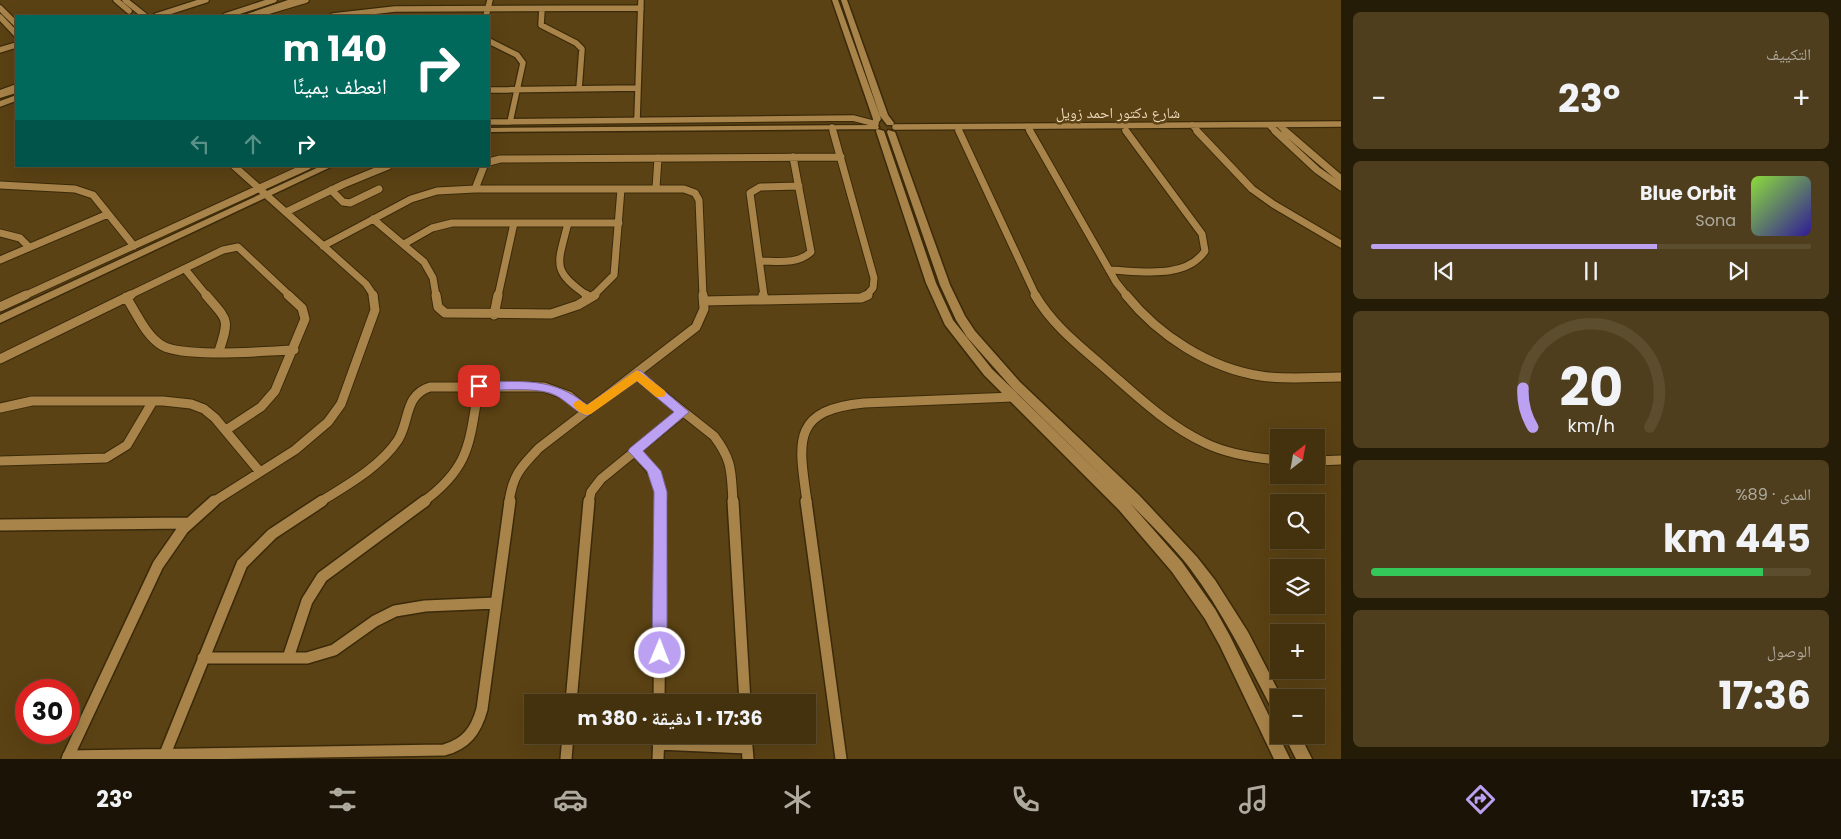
<!DOCTYPE html>
<html lang="ar">
<meta charset="utf-8">
<style>
body{margin:0;font-family:Poppins,"Noto Naskh Arabic",sans-serif;background:#4e3e1d;color:#f1f3f6;direction:rtl;height:100vh;display:flex;flex-direction:column;font-size:19px;white-space:nowrap}
*{box-sizing:border-box;margin:0}
p{font-size:16px;color:#afaa9e}
.icon{flex:none;width:28px;height:28px;fill:none;stroke:currentColor;stroke-width:2;stroke-linecap:round;stroke-linejoin:round}
.map{position:relative;flex:1;overflow:hidden;direction:ltr}
.side{display:flex;flex-direction:column;gap:12px;padding:12px;background:#251c08;width:500px}
.side>*{flex:none}
.banner{position:absolute;left:15px;top:15px;width:475px;height:152px;border-radius:0px;box-shadow:0 5px 20px #0002,0 0 0 1px #5c4d2f;direction:rtl;background:#00695c;color:#fff;overflow:hidden}
.needle{width:32px;rotate:31deg}
.fabs{position:absolute;left:1270px;top:429px;display:grid;gap:10px}
.fabs a{display:grid;place-items:center;width:55px;height:55px;border-radius:0px;background:#44320f;box-shadow:0 5px 20px #0002,0 0 0 1px #5c4d2f;font-size:25px}
.speed{position:absolute;left:15px;top:679px;display:flex;gap:10px;font-size:25px;font-weight:700;text-align:center}
.speed>*{display:grid;place-content:center;width:65px;height:65px;border-radius:50%;background:#44320f;box-shadow:0 5px 20px #0002,0 0 0 1px #5c4d2f;line-height:1}
.speed .limit{border:8px solid #d22;background:#fff;color:#111}
.pin{position:absolute;display:grid;place-items:center;width:42px;height:42px;color:#fff;margin:-21px;border-radius:10px;box-shadow:0 2px 8px #0006}
.me{position:absolute;width:55px;margin:-28px;rotate:1deg;stroke-linejoin:round;filter:drop-shadow(0 0 4px #0008)}
.turn{display:flex;align-items:center;gap:18px;height:105px;padding:0 20px;font-size:22px}
.turn .icon{width:65px;height:65px;stroke-width:2.5}
.turn b{display:block;font-size:35px;line-height:42px}
.lanes{display:flex;align-items:center;height:48px;padding:0 20px;background:#0003;justify-content:center;gap:25px;direction:ltr}
.lanes .off{opacity:.35}
.big{font-size:38px;font-weight:700;line-height:1.1}
.side .card{flex:1;display:flex;flex-direction:column;justify-content:center;gap:8px;min-width:0;padding:0 18px;border-radius:8px;background:#4e3e1d}
.side .dial{align-items:center;gap:0}
.dial svg{height:130px;overflow:visible;fill:none;stroke:#5c4d2f;stroke-width:7;stroke-linecap:round;text-anchor:middle}
.dial text{fill:#f1f3f6;stroke:none}
.song{display:flex;align-items:center;gap:15px}
.cover{width:60px;height:60px;border-radius:8px;background:linear-gradient(135deg,hsl(90 70% 55%),hsl(250 70% 35%))}
.played{height:5px;border-radius:2px;background:linear-gradient(90deg,#bca0f2 65%,#5c4d2f 65%)}
.keys{display:flex;justify-content:space-around;direction:ltr}
.heat{display:flex;justify-content:space-between;align-items:center;font-size:28px;direction:ltr}
.charge{height:8px;border-radius:4px;background:linear-gradient(90deg,#34c759 89%,#5c4d2f 0)}
.trip{position:absolute;left:524px;top:694px;width:292px;height:50px;border-radius:0px;background:#44320f;box-shadow:0 5px 20px #0002,0 0 0 1px #5c4d2f;font-weight:700;line-height:50px;text-align:center;direction:rtl}
.tab-bar{display:flex;height:80px;justify-content:space-around;align-items:center;background:#1b1406;color:#afaa9e}
.tab-bar .icon{width:35px;height:35px}
.tab-bar .active{color:#bca0f2}
.tab-bar b{font-size:22px;color:#f1f3f6}
main{display:flex;flex:1;min-height:0}
.map>svg:first-child{display:block}
</style>
<main>
<section class="side">
<div class="card"><p>التكييف</p>
<div class="heat"><a>−</a><b class="big">23°</b><a>+</a></div>
</div>
<div class="card">
<div class="song"><i class="cover"></i><div><b>Blue Orbit</b><p>Sona</p></div></div>
<div class="played"></div>
<div class="keys"><svg class="icon" aria-label="previous" viewBox="0 0 24 24"><path d="M18 5L8 12l10 7zM5 5v14"/></svg><svg class="icon" aria-label="pause" viewBox="0 0 24 24"><path d="M8 5v14M16 5v14"/></svg><svg class="icon" aria-label="next" viewBox="0 0 24 24"><path d="M6 5l10 7-10 7zM19 5v14"/></svg></div>
</div>
<div class="card dial"><svg viewBox="0 0 100 80">
<path d="M14 69A42 42 0 1 1 86 69"/>
<path d="M14 69A42 42 0 0 1 8 45" stroke="#bca0f2"/>
<text x="50" y="56" font-size="32" font-weight="700">20</text>
<text x="50" y="72" font-size="11">km/h</text>
</svg></div>
<div class="card"><p>المدى · 89%</p><b class="big">445 km</b><div class="charge"></div></div>
<div class="card"><p>الوصول</p><b class="big">17:36</b></div>
</section>
<div class="map">
<svg width="1341" height="759" viewBox="0 0 1341 759">
<rect width="100%" height="100%" fill="#5b4214"/>
<g fill="none" stroke-linecap="round" stroke-linejoin="round">
<defs>
<path id="minor-far3" d="M 116,0 L 129,11
M 125,0 L 145,16
M 0,8 L 16,24
M 542,9 L 541,25 L 576,43 L 582,49 L 579,89
M 156,16 L 206,0
M 225,16 L 274,0
M 253,16 L 306,0
M 333,16 L 395,9 L 641,8
M 486,16 L 490,0
M 0,17 L 16,34
M 489,41 L 517,55 L 523,63 L 510,122
M 0,50 L 16,45
M 489,90 L 638,88
M 0,93 L 16,87
M 0,104 L 16,98
M 637,120 L 641,0
M 489,122 L 853,118 L 876,124
M 1192,125 L 1198,132
M 1269,125 L 1276,132
M 1279,125 L 1286,132
M 1027,126 L 1030,132
M 1123,126 L 1127,132
M 832,127 L 833,132
M 895,127 L 1341,124
M 957,127 L 959,132"/>
<path id="minor-far2" d="M 833,131 L 874,278 L 873,288 L 866,296
M 959,131 L 1036,296
M 1030,131 L 1116,282 L 1127,296
M 1197,131 L 1252,189 L 1273,204 L 1341,244
M 1275,131 L 1317,170 L 1341,187
M 1285,131 L 1341,179
M 489,162 L 500,159 L 841,157
M 234,166 L 366,284 L 374,296
M 0,185 L 75,189 L 93,195 L 134,246
M 656,188 L 658,158
M 475,189 L 484,166
M 331,190 L 343,202 L 350,203 L 379,189
M 286,212 L 344,184 L 388,166
M 373,219 L 424,262 L 433,278 L 436,296
M 568,223 C 558,264 550,270 588,296
M 0,233 L 20,238 L 29,247
M 404,244 L 432,228 L 452,223 L 619,223
M 323,246 L 411,199 L 437,191 L 475,189 L 684,189 L 695,193 L 699,200 L 703,296
M 0,260 L 108,214
M 759,261 C 777,261 797,265 811,252 L 793,157
M 185,269 L 207,296
M 1109,270 C 1140,271 1185,280 1205,251 L 1202,234 L 1126,131
M 24,296 L 308,166
M 128,296 L 223,250 L 238,247 L 290,296
M 498,296 L 514,223
M 593,296 L 614,275 L 621,189
M 764,296 L 750,193 L 760,187 L 799,186"/>
<path id="minor-far1" d="M 206,295 C 228,321 230,318 219,351
M 436,295 L 438,307 L 445,313 L 551,314 L 578,305 L 595,295
M 586,295 L 590,298
M 763,295 L 764,300
M 1035,295 C 1053,326 1080,346 1106,369 C 1137,396 1167,425 1205,443 C 1228,454 1253,458 1279,460
M 1126,295 C 1159,336 1209,368 1261,376 C 1287,380 1315,377 1341,377
M 126,297 C 136,312 146,337 163,346 C 186,358 266,351 294,350
M 704,301 L 861,298 L 868,295
M 0,307 L 26,295
M 494,315 L 498,295
M 0,359 L 131,295
M 637,375 L 714,436 C 733,461 731,472 733,502
M 0,408 L 32,401 L 163,401 L 191,404 L 204,409 L 215,418 L 260,472
M 226,430 L 261,407 L 275,391 L 305,319 L 302,308 L 288,295
M 634,451 C 650,468 661,477 661,502
M 0,461 L 106,458 L 127,445 L 153,401
M 1316,461 L 1341,460
M 213,502 L 295,450 L 328,422 L 341,404 L 375,310 L 373,295
M 320,502 C 347,485 380,467 398,440 C 410,421 404,395 430,387 L 544,387 L 569,396 L 587,411
M 423,502 C 472,466 469,441 479,386
M 509,502 C 513,474 521,467 539,448 L 696,327 L 704,309 L 703,295
M 589,502 L 591,492 L 601,479 L 683,412
M 807,502 C 799,443 790,410 864,403 L 1013,397"/>
<path id="minor" d="M 733,501 L 745,702
M 806,501 L 841,759
M 0,525 L 188,523
M 203,658 L 307,658 L 334,650 L 375,621 L 395,611 L 425,606 L 496,603
M 288,658 L 307,601 L 322,577 L 425,501
M 571,702 L 589,501
M 659,702 L 661,501
M 746,735 L 748,759
M 658,744 L 747,748
M 165,754 L 242,564 L 272,534 L 322,501
M 68,756 L 444,750 C 466,744 476,731 482,709 L 510,501
M 67,759 L 158,565 L 183,529 L 214,501
M 566,759 L 568,735
M 658,759 L 659,735"/>
<path id="tertiary" d="M 288,0 L 298,0 L 250,16 L 241,16 Z
M 832,0 L 838,0 L 881,119 L 877,125 L 879,127 L 878,129 L 489,132 L 489,128 L 873,125 L 873,119 Z
M 841,0 L 847,0 L 888,115 L 894,123 L 893,125 L 887,125 L 880,116 Z
M 16,89 L 16,93 L 0,98 L 0,94 Z
M 877,129 L 884,131 L 936,283 L 953,320 L 992,369 L 1114,488 L 1012,388 L 967,337 L 956,320 L 940,285 L 887,132 L 888,130 L 895,132 L 950,285 L 965,316 L 975,331 L 1020,382 L 1139,495 L 1197,557 L 1215,580 L 1248,632 L 1282,698 L 1279,698 L 1279,716 L 1274,713 C 1248,663 1223,612 1189,567 C 1171,544 1149,523 1129,502 L 1182,562 L 1215,609 L 1230,636 L 1290,759 L 1274,759 L 1220,646 L 1205,619 L 1172,572 L 1119,510 L 984,375 L 945,325 L 926,283 L 876,131 Z
M 321,166 L 333,166 L 0,323 L 0,315 Z
M 1284,735 L 1300,735 L 1312,759 L 1296,759 Z"/>
</defs>
<use href="#minor-far3" stroke="#3b2a0a" stroke-width="8"/>
<use href="#minor-far2" stroke="#3b2a0a" stroke-width="9"/>
<use href="#minor-far1" stroke="#3b2a0a" stroke-width="11"/>
<use href="#minor" stroke="#3b2a0a" stroke-width="14"/>
<use href="#tertiary" stroke="#3b2a0a" stroke-width="3"/>
<use href="#minor-far3" stroke="#a8844a" stroke-width="5.5"/>
<use href="#minor-far2" stroke="#a8844a" stroke-width="7"/>
<use href="#minor-far1" stroke="#a8844a" stroke-width="9"/>
<use href="#minor" stroke="#a8844a" stroke-width="11"/>
<use href="#tertiary" fill="#a8844a" fill-rule="evenodd"/>
</g>
<path fill="#bca0f2" stroke="#7a689d" d="M 637,370 L 641,371 L 689,412 L 643,451 L 661,471 L 667,492 L 667,653 L 665,658 L 660,660 L 654,658 L 652,653 L 654,492 L 647,471 L 628,451 L 630,448 L 674,412 L 637,381 L 587,416 C 573,411 565,398 550,393 C 528,387 502,391 479,390 L 473,386 L 479,382 C 521,382 552,376 587,405 Z"/>
<path fill="#f59e0b" d="M 637,370 L 664,390 L 666,393 L 664,397 L 656,397 L 637,381 L 591,414 C 584,417 577,411 573,405 L 575,402 L 579,400 L 587,405 Z"/>
<g text-anchor="middle" stroke-width="5" stroke-linejoin="round" paint-order="stroke">
<g font-size="15" fill="#eddabd" stroke="#5b4214">
<text x="1118" y="118">شارع دكتور احمد زويل</text>
</g>
</g>
</svg>
<div class="fabs">
<a><svg class="needle" viewBox="-14 -14 28 28"><path d="M0-13l5 13h-10z" fill="#e53935"/><path d="M0 13l5-13h-10z" fill="#afaa9e"/></svg></a>
<a><svg class="icon" aria-label="search" viewBox="0 0 24 24"><circle cx="10" cy="10" r="6"/><path d="M15 15l6 6"/></svg></a>
<a><svg class="icon" aria-label="layers" viewBox="0 0 24 24"><path d="M12 4l9 5-9 5-9-5zM3 14l9 5 9-5"/></svg></a>
<a>+</a>
<a>−</a>
</div>
<div class="speed"><div class="limit">30</div></div>
<div class="pin" style="left:479px;top:386px;background:#d93025"><svg class="icon" aria-label="arrive" viewBox="0 0 24 24"><path d="M6 21V4h12l-3 4 3 4H6"/></svg></div>
<svg class="me" style="left:660px;top:653px" viewBox="-20 -20 40 40"><circle r="17" fill="#bca0f2" stroke="#fff" stroke-width="3"/><path d="M0-11L8 9 0 5-8 9z" fill="#fff"/></svg>
<div class="trip">17:36 · 1 دقيقة · 380 m</div>
<div class="banner">
<div class="turn"><svg class="icon" aria-label="right" viewBox="0 0 24 24"><path d="M7 20v-9h11M14 6l5 5-5 5"/></svg><div><b>140 m</b>انعطف يمينًا</div></div>
<div class="lanes"><svg class="icon off" aria-label="left" viewBox="0 0 24 24"><path d="M17 20v-9H6M10 6l-5 5 5 5"/></svg><svg class="icon off" aria-label="ahead" viewBox="0 0 24 24"><path d="M12 20V5M6 11l6-6 6 6"/></svg><svg class="icon" aria-label="right" viewBox="0 0 24 24"><path d="M7 20v-9h11M14 6l5 5-5 5"/></svg></div>
</div>
</div>
</main>
<nav class="tab-bar">
<b>17:35</b>
<svg class="icon active" aria-label="directions" viewBox="0 0 24 24"><path d="M12 3l9 9-9 9-9-9zM9 14v-3h6M13 9l2 2-2 2"/></svg>
<svg class="icon" aria-label="music" viewBox="0 0 24 24"><path d="M9 18V5l10-2v13"/><circle cx="6" cy="18" r="3"/><circle cx="16" cy="16" r="3"/></svg>
<svg class="icon" aria-label="phone" viewBox="0 0 24 24"><path d="M5 4h4l2 5-3 2q2 4 5 5l2-3 5 2v4C11 20 4 13 5 4z"/></svg>
<svg class="icon" aria-label="climate" viewBox="0 0 24 24"><path d="M12 3v18M4 7l16 10M4 17L20 7"/></svg>
<svg class="icon" aria-label="car" viewBox="0 0 24 24"><path d="M5 17H2v-5l4-1 3-4h7l3 4 3 1v5h-3M9 17h6M6 11h13"/><circle cx="7" cy="17" r="2"/><circle cx="17" cy="17" r="2"/></svg>
<svg class="icon" aria-label="filters" viewBox="0 0 24 24"><path d="M4 7h16M4 17h16"/><circle cx="9" cy="7" r="2"/><circle cx="15" cy="17" r="2"/></svg>
<b>23°</b>
</nav>
